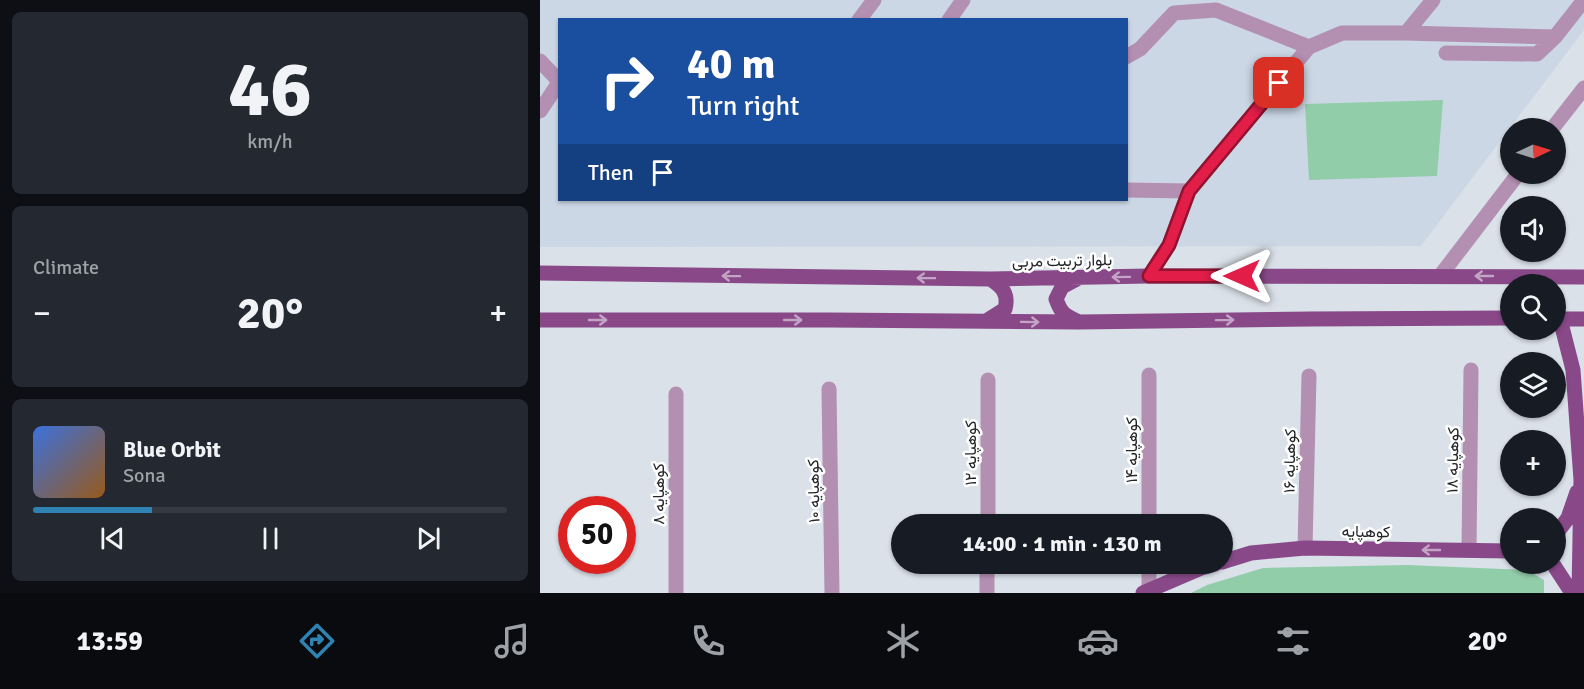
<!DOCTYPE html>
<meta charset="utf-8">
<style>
body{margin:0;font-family:Signika,Vazirmatn,sans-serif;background:#242831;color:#f1f3f6;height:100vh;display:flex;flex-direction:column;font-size:22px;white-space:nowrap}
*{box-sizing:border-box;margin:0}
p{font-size:20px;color:#9ea1a6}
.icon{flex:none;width:33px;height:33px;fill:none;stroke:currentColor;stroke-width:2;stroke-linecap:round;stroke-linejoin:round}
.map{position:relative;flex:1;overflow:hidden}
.sheet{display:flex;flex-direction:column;gap:12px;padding:12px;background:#0d0f14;width:540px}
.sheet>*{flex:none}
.banner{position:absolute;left:18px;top:18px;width:570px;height:183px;border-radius:0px;box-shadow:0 2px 4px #0004;background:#1a4fa0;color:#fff;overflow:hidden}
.needle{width:39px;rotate:86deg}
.tools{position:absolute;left:960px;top:118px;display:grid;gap:12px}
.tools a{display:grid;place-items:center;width:66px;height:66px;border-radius:50%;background:#171b24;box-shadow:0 2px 4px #0004;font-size:30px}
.speed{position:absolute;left:18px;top:496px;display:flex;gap:12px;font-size:30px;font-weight:700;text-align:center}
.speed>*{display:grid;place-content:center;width:78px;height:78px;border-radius:50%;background:#171b24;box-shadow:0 2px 4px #0004;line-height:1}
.speed .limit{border:9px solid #d22;background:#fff;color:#111}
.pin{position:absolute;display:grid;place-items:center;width:51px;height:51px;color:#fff;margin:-26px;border-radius:12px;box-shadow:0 3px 9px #0006}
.me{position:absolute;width:66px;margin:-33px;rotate:270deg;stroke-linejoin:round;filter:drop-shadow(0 0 4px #0008)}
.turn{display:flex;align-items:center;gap:21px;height:126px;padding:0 30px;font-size:27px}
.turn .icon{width:78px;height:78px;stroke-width:2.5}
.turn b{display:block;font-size:42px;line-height:51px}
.then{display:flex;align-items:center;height:57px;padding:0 30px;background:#0003;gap:12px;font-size:22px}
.big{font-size:45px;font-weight:700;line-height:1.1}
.sheet .widget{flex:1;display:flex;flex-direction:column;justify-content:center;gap:9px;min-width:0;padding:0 21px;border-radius:9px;background:#242831}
.sheet .dial{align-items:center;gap:0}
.dial b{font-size:78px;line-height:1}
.song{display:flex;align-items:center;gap:18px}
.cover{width:72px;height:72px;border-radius:9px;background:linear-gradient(135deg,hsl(220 70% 55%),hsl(30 70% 35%))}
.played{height:6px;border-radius:3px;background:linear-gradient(90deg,#2e83b3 25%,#363941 25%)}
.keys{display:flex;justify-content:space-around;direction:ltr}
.heat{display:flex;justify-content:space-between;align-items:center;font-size:33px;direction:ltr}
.trip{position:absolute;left:351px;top:514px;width:342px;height:60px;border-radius:30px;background:#171b24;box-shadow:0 2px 4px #0004;font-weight:700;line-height:60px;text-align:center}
.menu{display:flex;height:96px;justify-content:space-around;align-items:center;background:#090b0e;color:#9ea1a6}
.menu .icon{width:42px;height:42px}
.menu .on{color:#2e83b3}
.menu b{font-size:27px;color:#f1f3f6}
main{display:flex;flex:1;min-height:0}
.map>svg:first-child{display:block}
</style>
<main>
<section class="sheet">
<div class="widget dial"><b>46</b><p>km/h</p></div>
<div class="widget"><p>Climate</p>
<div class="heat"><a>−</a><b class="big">20°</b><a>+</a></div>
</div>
<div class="widget">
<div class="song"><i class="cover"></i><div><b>Blue Orbit</b><p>Sona</p></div></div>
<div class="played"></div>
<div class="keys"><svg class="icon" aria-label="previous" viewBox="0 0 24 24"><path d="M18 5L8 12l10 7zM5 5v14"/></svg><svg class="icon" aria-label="pause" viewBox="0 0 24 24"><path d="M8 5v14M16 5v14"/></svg><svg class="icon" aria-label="next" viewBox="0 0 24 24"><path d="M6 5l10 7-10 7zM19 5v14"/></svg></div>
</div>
</section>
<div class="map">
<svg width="1044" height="593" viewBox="0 0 1044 593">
<rect width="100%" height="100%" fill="#dae1e9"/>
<path fill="#cbd7e5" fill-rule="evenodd" d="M 0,0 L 1044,0 L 1044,30 L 881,246 L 0,247 ZM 20,20 L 586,20 L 586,200 L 20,200 Z"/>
<path fill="#92cdaa" d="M 903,100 L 897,176 L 769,180 L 765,104 Z
M 868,565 L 987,570 L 1004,580 L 1004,593 L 651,593 L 667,585 L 723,568 Z"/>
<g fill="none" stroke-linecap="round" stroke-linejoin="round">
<path stroke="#b38fb2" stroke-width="15" d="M 319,20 L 334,0
M 409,20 L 423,0
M 866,33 L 893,0
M 906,53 L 997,54 L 1015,37 L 1044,0
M 586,57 L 600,49 L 634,13 L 676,10 L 769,47
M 0,61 L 19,81
M 0,111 L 20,81
M 1012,129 L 1044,88
M 586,190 L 649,191
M 609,276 L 629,245 L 649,191 L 769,47 L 802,33 L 866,33 L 1015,37
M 900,276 L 978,174
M 609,375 L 609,525
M 289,389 L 292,593
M 448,525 L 448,380
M 765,548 L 769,376
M 929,550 L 931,370
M 609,564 L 609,590
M 136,593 L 136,394
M 447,593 L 447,564"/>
<path stroke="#894989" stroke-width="15" d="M 0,273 L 450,279 L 609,276 L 1044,277
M 537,279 L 522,287 L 516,299 C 521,313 524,315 537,321
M 1016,319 L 1044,319
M 1020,319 L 1033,370 L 1041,480 L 1039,593
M 0,320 L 290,320 L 539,322 L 770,319 L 970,318
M 446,321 L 465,309 C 469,294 462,286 450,279
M 1016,534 L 1028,518 L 1037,492
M 682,562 L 711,553 L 765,548 L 970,551
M 1013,564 L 1032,593
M 603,593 L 661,568 L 675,564"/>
</g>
<defs><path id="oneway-shaft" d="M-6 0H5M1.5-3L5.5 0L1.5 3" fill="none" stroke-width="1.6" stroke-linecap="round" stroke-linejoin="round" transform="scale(1.5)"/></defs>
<g stroke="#c4a4c4">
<use href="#oneway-shaft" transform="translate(191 276) rotate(-179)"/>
<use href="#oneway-shaft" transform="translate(944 276) rotate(-180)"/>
<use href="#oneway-shaft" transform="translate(581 277) rotate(179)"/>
<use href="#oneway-shaft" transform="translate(386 278) rotate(-179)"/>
<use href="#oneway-shaft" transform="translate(58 320)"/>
<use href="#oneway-shaft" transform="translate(253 320)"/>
<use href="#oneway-shaft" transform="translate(685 320) rotate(-1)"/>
<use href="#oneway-shaft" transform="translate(490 322) rotate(1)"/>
<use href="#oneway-shaft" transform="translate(891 550) rotate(-180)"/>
</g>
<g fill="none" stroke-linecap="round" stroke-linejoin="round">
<defs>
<path id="route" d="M 702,276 L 609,276 L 629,245 L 649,191 L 739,83"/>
</defs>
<use href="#route" stroke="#92132f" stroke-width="15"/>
<use href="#route" stroke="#e11d48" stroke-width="10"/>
</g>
<g text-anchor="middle" stroke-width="5" stroke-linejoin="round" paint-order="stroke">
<g font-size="16" fill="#232529" stroke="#fff">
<text transform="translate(522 260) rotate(-1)" y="6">بلوار تربیت مربی</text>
<text transform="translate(591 450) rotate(-90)" y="6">کوهپایه ۱۴</text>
<text transform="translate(430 453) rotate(-90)" y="6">کوهپایه ۱۲</text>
<text transform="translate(912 460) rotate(-89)" y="6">کوهپایه ۱۸</text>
<text transform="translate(749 461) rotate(-89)" y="6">کوهپایه ۱۶</text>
<text transform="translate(273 491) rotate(-91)" y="6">کوهپایه ۱۰</text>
<text transform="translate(118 494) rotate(-90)" y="6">کوهپایه ۸</text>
<text transform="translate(826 531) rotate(1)" y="6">کوهپایه</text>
</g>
</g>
</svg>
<div class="tools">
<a><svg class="needle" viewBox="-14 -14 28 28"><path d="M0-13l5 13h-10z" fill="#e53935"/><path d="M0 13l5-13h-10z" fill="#9ea1a6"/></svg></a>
<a><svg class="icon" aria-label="sound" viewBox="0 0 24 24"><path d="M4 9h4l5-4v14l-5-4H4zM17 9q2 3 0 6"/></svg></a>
<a><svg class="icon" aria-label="search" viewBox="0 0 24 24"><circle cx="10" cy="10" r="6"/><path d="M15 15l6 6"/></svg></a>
<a><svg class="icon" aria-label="layers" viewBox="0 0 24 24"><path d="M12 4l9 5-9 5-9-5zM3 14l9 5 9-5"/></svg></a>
<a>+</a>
<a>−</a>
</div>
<div class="speed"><div class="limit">50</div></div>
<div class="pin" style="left:739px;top:83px;background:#d93025"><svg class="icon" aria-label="arrive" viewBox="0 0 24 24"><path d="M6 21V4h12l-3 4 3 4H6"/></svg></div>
<svg class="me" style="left:702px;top:276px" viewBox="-20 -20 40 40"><path d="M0-17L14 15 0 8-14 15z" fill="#e11d48" stroke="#fff" stroke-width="4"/></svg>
<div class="trip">14:00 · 1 min · 130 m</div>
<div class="banner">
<div class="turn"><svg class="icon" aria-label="right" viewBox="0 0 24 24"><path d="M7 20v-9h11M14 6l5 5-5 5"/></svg><div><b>40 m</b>Turn right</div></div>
<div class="then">Then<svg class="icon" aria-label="arrive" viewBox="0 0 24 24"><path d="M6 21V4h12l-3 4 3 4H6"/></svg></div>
</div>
</div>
</main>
<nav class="menu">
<b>13:59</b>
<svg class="icon on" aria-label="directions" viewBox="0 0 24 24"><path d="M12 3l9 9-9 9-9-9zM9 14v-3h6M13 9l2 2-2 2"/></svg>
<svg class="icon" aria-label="music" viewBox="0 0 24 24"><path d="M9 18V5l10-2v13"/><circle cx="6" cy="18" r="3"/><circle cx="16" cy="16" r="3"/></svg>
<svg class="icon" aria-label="phone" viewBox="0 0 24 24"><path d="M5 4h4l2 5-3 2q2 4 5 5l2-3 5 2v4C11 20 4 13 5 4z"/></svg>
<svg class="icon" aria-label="climate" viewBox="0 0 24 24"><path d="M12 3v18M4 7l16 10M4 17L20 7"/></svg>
<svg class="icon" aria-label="car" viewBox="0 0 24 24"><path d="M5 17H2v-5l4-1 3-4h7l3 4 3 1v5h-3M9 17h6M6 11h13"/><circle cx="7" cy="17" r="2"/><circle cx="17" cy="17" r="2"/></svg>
<svg class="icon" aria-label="filters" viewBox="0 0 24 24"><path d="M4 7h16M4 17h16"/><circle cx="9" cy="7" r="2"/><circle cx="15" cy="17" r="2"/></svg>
<b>20°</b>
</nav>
